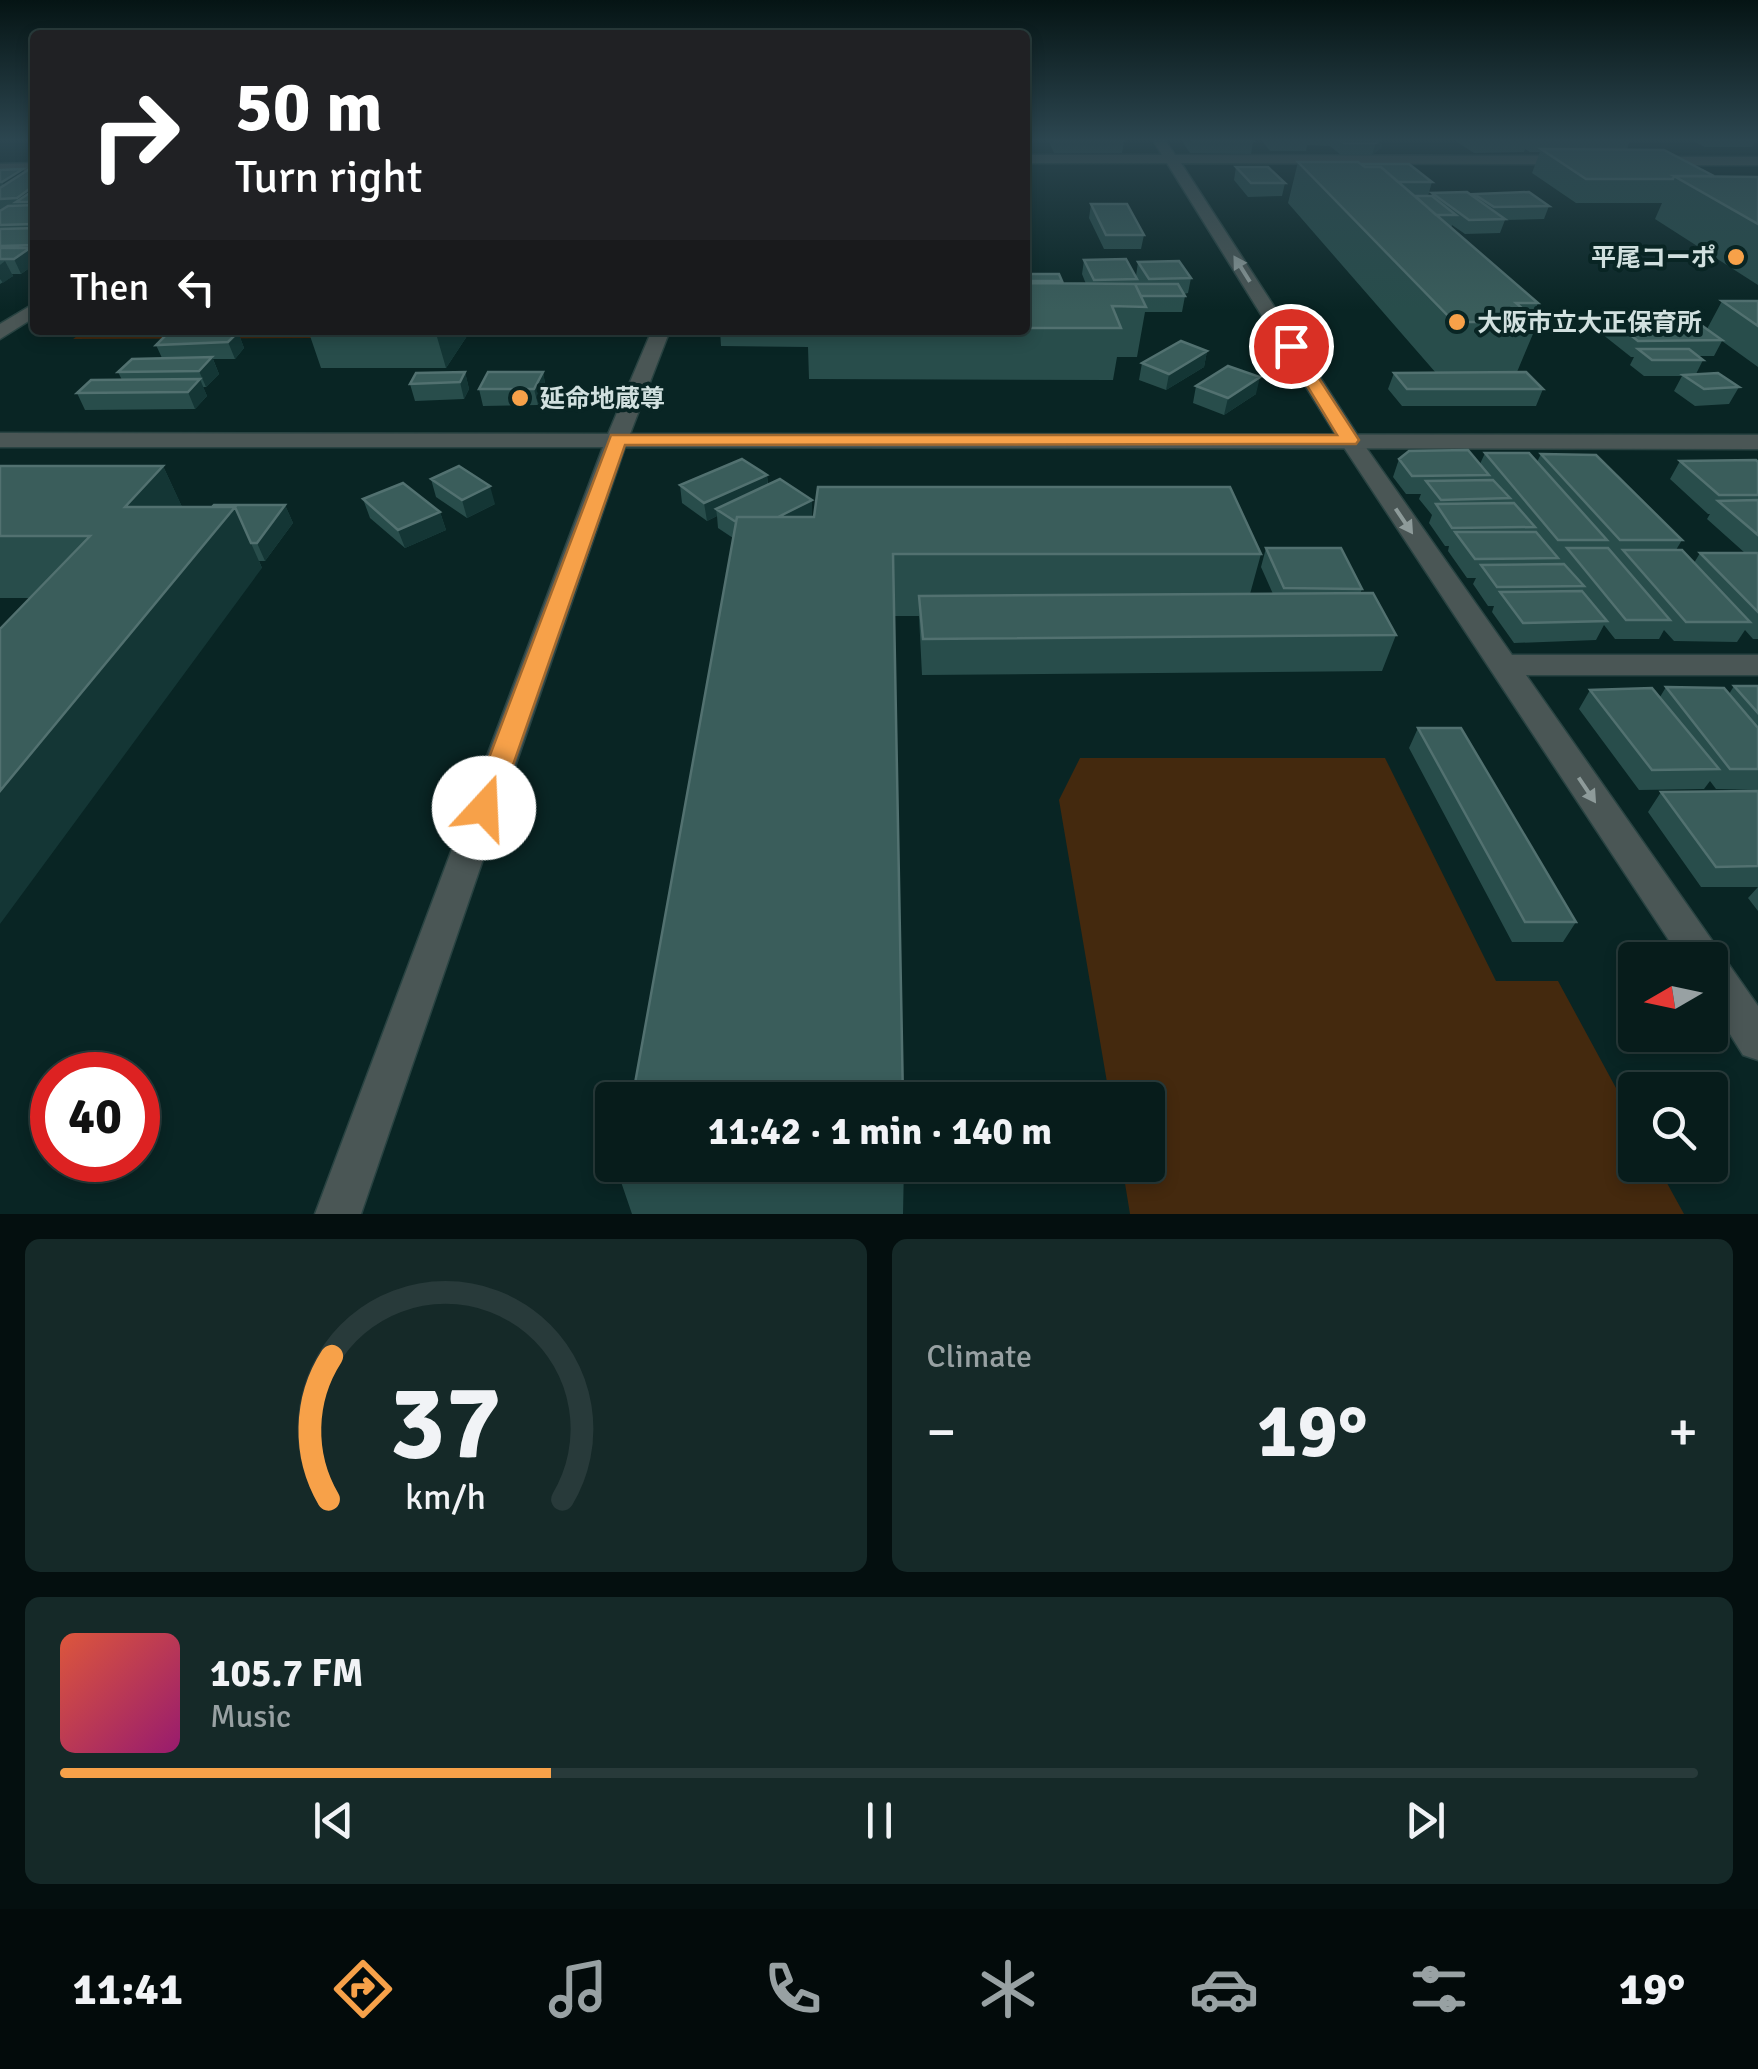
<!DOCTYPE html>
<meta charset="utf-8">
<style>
body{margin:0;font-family:Signika,"Noto Sans JP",sans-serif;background:#152928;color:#f1f3f6;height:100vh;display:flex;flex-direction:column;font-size:38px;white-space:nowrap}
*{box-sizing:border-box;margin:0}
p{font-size:32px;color:#98a1a3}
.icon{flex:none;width:55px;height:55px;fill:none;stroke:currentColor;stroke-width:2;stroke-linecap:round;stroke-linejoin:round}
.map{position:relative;height:1214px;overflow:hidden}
.details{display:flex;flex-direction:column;gap:25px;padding:25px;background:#040f0f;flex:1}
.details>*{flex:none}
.hud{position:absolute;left:30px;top:30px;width:1000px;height:305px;border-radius:10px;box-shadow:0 5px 15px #0003,0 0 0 2px #283a3a;background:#202124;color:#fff;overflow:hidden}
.needle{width:65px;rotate:261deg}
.buttons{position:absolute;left:1618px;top:942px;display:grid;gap:20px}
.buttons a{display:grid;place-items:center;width:110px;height:110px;border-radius:10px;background:#071c1b;box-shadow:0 5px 15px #0003,0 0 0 2px #283a3a;font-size:50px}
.speed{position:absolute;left:30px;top:1052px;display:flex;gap:20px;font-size:50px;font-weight:700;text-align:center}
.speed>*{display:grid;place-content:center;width:130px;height:130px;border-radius:50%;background:#071c1b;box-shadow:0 5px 15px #0003,0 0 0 2px #283a3a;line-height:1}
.speed .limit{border:15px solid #d22;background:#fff;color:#111}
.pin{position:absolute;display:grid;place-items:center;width:85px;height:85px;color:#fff;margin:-42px;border:5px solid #fff;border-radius:50%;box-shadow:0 2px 10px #0007}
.me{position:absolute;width:110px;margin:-55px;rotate:20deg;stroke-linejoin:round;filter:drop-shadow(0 0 8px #0008)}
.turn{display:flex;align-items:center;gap:35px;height:210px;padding:0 40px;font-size:45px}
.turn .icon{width:130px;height:130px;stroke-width:2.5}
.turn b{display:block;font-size:70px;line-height:85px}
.then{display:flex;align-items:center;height:95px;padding:0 40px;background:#0003;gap:20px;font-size:38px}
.big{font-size:75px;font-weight:700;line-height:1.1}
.details .tile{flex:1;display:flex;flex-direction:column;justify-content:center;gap:15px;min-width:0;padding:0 35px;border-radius:15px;background:#152928}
.details .dial{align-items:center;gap:0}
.dial svg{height:260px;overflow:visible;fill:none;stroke:#283a3a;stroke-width:7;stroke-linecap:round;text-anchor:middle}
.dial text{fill:#f1f3f6;stroke:none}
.song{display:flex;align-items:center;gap:30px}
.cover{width:120px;height:120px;border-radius:15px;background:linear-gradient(135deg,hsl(10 70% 55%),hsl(320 70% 35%))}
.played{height:10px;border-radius:5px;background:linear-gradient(90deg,#f7a149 30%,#283a3a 30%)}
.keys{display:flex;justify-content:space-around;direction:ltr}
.heat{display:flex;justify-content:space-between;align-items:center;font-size:55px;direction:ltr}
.details .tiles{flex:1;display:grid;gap:25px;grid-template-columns:1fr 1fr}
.tile:last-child{grid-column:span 2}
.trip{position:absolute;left:595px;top:1082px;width:570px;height:100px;border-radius:10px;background:#071c1b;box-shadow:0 5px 15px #0003,0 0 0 2px #283a3a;font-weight:700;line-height:100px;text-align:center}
.tabs{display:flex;height:160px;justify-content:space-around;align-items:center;background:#030b0b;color:#98a1a3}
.tabs .icon{width:70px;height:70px}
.tabs .selected{color:#f7a149}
.tabs b{font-size:45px;color:#f1f3f6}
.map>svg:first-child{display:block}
</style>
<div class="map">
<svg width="1758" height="1214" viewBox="0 0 1758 1214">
<rect width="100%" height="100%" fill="#092524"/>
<path fill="#44290e" d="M 85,330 L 328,330 L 321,338 L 73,339 Z
M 1080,758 L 1385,758 L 1496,981 L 1558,981 L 1635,1123 L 1635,1165 L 1657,1165 L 1684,1214 L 1130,1214 L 1122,1165 L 1148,1165 L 1148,1100 L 1110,1100 L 1059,800 Z"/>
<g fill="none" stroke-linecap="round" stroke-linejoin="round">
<defs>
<path id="minor" d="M 1153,140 L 1165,140 L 1175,155 L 1573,156 L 1580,160 L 1573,164 L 1181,163 L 1360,439 L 1512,655 L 1758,655 L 1758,675 L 1526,675 L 1758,1006 L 1758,1060 L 1743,1055 L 1710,1002 L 1710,960 L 1682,960 L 1339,440 L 1167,163 L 1025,163 L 1025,155 L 1162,155 Z
M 1758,157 L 1758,165 L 1651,165 L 1644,161 L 1651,157 Z
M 35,303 L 35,317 L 0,339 L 0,324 Z"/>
<path id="tertiary" d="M 35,163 L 35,171 L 0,172 L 0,164 Z
M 652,330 L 670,330 L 630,434 L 1758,435 L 1758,449 L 625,447 L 361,1214 L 315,1214 L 603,447 L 0,447 L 0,433 L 608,434 Z"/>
</defs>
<use href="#minor" stroke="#294342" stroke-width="3"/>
<use href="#tertiary" stroke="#294342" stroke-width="3"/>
<use href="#minor" fill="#4a5655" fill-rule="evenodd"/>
<use href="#tertiary" fill="#4a5655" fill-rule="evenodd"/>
</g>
<path fill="#284d4b" d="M 1025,140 L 1032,140 L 1031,146 L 1025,146 Z
M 1048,140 L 1123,140 L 1124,141 L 1122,153 L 1054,153 Z
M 1181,140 L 1252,140 L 1253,141 L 1251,154 L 1190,153 Z
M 1261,140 L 1383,140 L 1381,148 L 1372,155 L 1341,155 L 1330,146 L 1307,145 L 1306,151 L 1270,151 Z
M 1454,140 L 1630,140 L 1627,150 L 1714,176 L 1758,177 L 1758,285 L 1655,219 L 1662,203 L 1576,203 L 1532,173 L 1540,152 L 1530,152 L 1525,149 L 1524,152 L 1474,153 Z
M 1691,140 L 1756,140 L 1752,147 L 1705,147 Z
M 1298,162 L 1361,164 L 1432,182 L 1428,196 L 1431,196 L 1432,193 L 1473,197 L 1474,194 L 1549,206 L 1544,219 L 1505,220 L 1500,233 L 1465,234 L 1452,225 L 1451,228 L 1538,303 L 1532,317 L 1538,322 L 1517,372 L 1543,389 L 1536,406 L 1402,406 L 1388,389 L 1394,373 L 1436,373 L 1288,203 Z
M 1236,167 L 1285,183 L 1282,196 L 1248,197 L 1234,180 Z
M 0,170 L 24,172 L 35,170 L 35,264 L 21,274 L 12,274 L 13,276 L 0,284 Z
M 1091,204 L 1144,235 L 1141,249 L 1104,249 L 1089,218 Z
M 1084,260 L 1136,276 L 1138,262 L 1191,278 L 1188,293 L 1184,294 L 1185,296 L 1182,312 L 1145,312 L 1137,357 L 1117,357 L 1113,380 L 809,379 L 808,347 L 721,346 L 720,330 L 1025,330 L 1025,274 L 1062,281 L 1062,284 L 1086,284 L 1082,274 Z
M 1722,301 L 1758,301 L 1758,367 L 1722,341 L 1714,356 L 1699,356 L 1703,360 L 1696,374 L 1739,387 L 1729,404 L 1695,406 L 1674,391 L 1682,376 L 1644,376 L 1630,365 L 1634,357 L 1631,357 L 1602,334 L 1609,318 L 1707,329 Z
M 308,330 L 471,330 L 446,368 L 321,368 Z
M 238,332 L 244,348 L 235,359 L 213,359 L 219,374 L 206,387 L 203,387 L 207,396 L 195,409 L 85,410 L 77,393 L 122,380 L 118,372 L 162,358 L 156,345 Z
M 1207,351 L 1204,367 L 1166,390 L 1139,380 L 1142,363 Z
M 465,372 L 469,389 L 464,399 L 415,401 L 410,384 Z
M 543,372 L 546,389 L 538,405 L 483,406 L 479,389 Z
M 1196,386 L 1256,394 L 1224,415 L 1193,403 Z
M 1485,453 L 1537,462 L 1541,454 L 1682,540 L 1676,550 L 1694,563 L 1700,553 L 1745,553 L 1707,519 L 1710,514 L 1708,514 L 1670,479 L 1680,461 L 1758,462 L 1758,639 L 1753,639 L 1745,630 L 1737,642 L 1674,641 L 1664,630 L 1659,639 L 1615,639 L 1604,625 L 1596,640 L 1514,643 L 1492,612 L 1494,606 L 1488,606 L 1473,584 L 1476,578 L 1467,578 L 1448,551 L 1449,546 L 1445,546 L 1429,523 L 1432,515 L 1419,499 L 1421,494 L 1406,494 L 1393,477 L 1399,459 L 1480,464 Z
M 0,466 L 163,466 L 182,507 L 285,505 L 293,523 L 265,561 L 259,561 L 262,568 L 30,598 L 0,598 Z
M 767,475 L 768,485 L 812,500 L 812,517 L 1261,554 L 1250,594 L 1273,594 L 1261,567 L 1266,548 L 1362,589 L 1360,594 L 1396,635 L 1382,671 L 922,675 L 919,616 L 894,616 L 733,538 L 718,528 L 717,516 L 707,521 L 682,503 L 680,485 Z
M 431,479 L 495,504 L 467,518 L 436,497 Z
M 363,499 L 440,512 L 446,530 L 405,548 L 370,518 Z
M 1734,686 L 1758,686 L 1758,790 L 1716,789 L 1710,781 L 1704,789 L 1639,790 L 1579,709 L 1590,690 L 1660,697 L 1666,687 L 1729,694 Z
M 1418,728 L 1576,922 L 1563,942 L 1512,942 L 1409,748 Z
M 1758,791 L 1758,911 L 1748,898 L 1758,887 L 1701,887 L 1648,812 L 1661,792 Z
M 904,1165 L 903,1214 L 632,1214 L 619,1176 Z"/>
<path fill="#143635" d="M 1380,140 L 1383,140 L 1381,148 L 1372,155 L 1376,143 Z
M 23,169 L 29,182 L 9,195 L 2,182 Z
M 35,185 L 35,202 L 19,202 L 17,198 Z
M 30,248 L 35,258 L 35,264 L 21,274 L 14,259 Z
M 5,261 L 13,276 L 3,283 L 0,279 L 0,265 Z
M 435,330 L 471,330 L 446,368 Z
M 238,332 L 244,348 L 235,359 L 228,342 Z
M 1207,351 L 1204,367 L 1166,390 L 1169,374 Z
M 212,357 L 219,374 L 206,387 L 199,371 Z
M 465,372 L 469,389 L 464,399 L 460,382 Z
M 543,372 L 546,389 L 538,405 L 534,389 Z
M 1260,377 L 1256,394 L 1224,415 L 1228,398 Z
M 200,379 L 207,396 L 195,409 L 188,392 Z
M 163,466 L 191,526 L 125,507 Z
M 767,475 L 768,493 L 716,509 L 717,516 L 707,521 L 704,503 Z
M 490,486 L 495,504 L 467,518 L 462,500 Z
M 812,500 L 812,518 L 749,531 Z
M 285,505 L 293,523 L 265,561 L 257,543 Z
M 235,507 L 262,568 L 0,924 L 0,791 Z
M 440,512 L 446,530 L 405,548 L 398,530 Z"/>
<path fill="#3a5d5b" stroke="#527170" stroke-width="2.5" d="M 1054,140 L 1123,140 L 1124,141 L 1055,141 Z
M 1191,140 L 1252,140 L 1253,141 L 1192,141 Z
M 1340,140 L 1380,140 L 1376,143 L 1344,143 Z
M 1541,149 L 1664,150 L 1714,176 L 1674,176 L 1673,179 L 1586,179 Z
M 1298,162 L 1358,162 L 1365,167 L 1381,167 L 1538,303 L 1516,303 L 1538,322 L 1454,322 Z
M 1361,164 L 1409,164 L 1432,182 L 1398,182 L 1381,167 L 1365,167 Z
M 1236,167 L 1268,167 L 1285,183 L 1251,183 Z
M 23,169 L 2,182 L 0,182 L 0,170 Z
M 28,170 L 35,170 L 35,185 L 17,198 L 0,199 L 0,188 Z
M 1674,176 L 1758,177 L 1758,224 Z
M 34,190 L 35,202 L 16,202 Z
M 1467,192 L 1505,219 L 1469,220 L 1432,193 Z
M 1529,192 L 1549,206 L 1494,207 L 1474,194 Z
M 1415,196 L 1432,196 L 1456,215 L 1436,215 Z
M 1091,204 L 1127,204 L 1144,235 L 1106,235 Z
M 35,205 L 35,224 L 0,225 L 0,211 L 8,206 Z
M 35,228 L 34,245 L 0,246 L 0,229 Z
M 0,248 L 30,248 L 14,259 L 0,259 Z
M 1126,259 L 1137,279 L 1094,280 L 1084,260 Z
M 1179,261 L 1191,278 L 1149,279 L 1138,262 Z
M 1025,274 L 1059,274 L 1062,281 L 1025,281 Z
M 1025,283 L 1135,284 L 1146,307 L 1112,306 L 1121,328 L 1025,328 Z
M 1135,284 L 1178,284 L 1185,296 L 1141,296 Z
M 1722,301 L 1758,301 L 1758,326 Z
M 1690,317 L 1722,340 L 1638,341 L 1609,318 Z
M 238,332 L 228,342 L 156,345 L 167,334 Z
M 1181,341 L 1207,351 L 1169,374 L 1142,363 Z
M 1638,349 L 1689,349 L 1703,360 L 1652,360 Z
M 212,357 L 199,371 L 118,372 L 132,359 Z
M 1228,366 L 1260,377 L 1228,398 L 1196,386 Z
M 465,372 L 460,382 L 410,384 L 416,373 Z
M 488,372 L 543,372 L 534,389 L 479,389 Z
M 1526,372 L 1543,389 L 1407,389 L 1394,373 Z
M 1718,373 L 1739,387 L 1704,389 L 1683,375 Z
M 200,379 L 188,392 L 77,393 L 91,380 Z
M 1468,450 L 1489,475 L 1412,476 L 1399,459 L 1409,451 Z
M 1485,453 L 1529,453 L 1607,540 L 1558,540 Z
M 1541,454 L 1596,455 L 1682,540 L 1620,540 Z
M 742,459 L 767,475 L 704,503 L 680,485 Z
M 1756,460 L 1758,462 L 1758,495 L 1719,495 L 1680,461 Z
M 0,466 L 163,466 L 125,507 L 235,507 L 0,791 L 0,629 L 90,536 L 0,536 Z
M 459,466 L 490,486 L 462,500 L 431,479 Z
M 780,479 L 812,500 L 778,517 L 737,517 L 736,522 L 716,509 Z
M 1493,480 L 1510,498 L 1441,500 L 1426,481 Z
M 403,483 L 440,512 L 398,530 L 363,499 Z
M 818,487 L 1230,487 L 1261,554 L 893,554 L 903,1100 L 632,1100 L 737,517 L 814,517 Z
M 1758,500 L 1758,535 L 1718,501 Z
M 1514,503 L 1535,527 L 1452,528 L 1436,504 Z
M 214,505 L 285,505 L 257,543 L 251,543 L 235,507 L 212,507 Z
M 1455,532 L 1536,532 L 1558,558 L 1475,559 Z
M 1266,548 L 1341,548 L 1362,589 L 1284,588 Z
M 1567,548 L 1608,548 L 1670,620 L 1626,620 Z
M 1623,550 L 1682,550 L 1750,622 L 1686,622 Z
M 1700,553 L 1758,553 L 1758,612 Z
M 1564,564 L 1584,586 L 1497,587 L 1481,565 Z
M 1582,591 L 1607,621 L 1523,623 L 1500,592 Z
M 1373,593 L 1396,635 L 923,639 L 919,596 Z
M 1734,686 L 1758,686 L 1758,713 Z
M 1666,687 L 1724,688 L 1758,728 L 1758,769 L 1730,769 Z
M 1652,688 L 1719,769 L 1652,770 L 1590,690 Z
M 1418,728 L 1461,728 L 1576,922 L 1525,922 Z
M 1758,791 L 1758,866 L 1716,867 L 1661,792 Z
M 621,1165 L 904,1165 L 904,1176 L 619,1176 Z"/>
<defs><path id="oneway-solid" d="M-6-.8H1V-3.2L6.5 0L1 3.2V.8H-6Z" transform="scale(2.5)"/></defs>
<g fill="#8e9b9a">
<use href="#oneway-solid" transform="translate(1242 269) rotate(-122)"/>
<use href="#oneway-solid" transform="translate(1404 521) rotate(56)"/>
<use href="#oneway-solid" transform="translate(1587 790) rotate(56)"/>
</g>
<linearGradient id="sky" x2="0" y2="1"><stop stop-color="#051414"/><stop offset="0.45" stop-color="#2c4650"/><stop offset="1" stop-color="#2c4650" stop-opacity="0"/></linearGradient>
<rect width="1758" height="310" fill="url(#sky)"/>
<path fill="#f7a149" stroke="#a1692f" stroke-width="2.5" d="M 1285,343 L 1296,343 L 1359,440 L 1356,444 L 625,445 L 498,808 L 494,816 L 484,819 L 474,816 L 470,808 L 611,435 L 1337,435 L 1283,346 Z"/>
<g fill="#f7a149" stroke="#092524" stroke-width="4">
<circle cx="1736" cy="257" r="10"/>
<circle cx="1457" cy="322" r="10"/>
<circle cx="520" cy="398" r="10"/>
</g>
<g text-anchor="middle" stroke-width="8" stroke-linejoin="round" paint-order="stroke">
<g font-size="25" font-weight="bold" fill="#d1e0df" stroke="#092524" text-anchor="start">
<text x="1716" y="266" text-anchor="end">平尾コーポ</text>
<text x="1477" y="331">大阪市立大正保育所</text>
<text x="540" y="407">延命地蔵尊</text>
</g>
</g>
</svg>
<div class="buttons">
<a><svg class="needle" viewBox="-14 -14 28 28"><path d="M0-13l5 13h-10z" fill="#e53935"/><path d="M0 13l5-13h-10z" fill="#98a1a3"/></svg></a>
<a><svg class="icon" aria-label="search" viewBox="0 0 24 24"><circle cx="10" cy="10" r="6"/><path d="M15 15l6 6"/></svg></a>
</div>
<div class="speed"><div class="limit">40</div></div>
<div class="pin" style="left:1291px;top:346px;background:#d93025"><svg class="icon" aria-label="arrive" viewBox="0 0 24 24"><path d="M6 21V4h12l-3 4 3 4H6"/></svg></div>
<svg class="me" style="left:484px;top:808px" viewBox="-20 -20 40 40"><circle r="19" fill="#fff"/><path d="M0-13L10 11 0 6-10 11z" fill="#f7a149"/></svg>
<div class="trip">11:42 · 1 min · 140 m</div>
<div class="hud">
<div class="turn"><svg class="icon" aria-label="right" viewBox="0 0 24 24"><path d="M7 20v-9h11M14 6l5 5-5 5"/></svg><div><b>50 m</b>Turn right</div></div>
<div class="then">Then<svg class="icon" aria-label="left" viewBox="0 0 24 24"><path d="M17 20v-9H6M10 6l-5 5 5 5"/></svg></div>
</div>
</div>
<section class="details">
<div class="tiles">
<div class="tile dial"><svg viewBox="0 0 100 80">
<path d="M14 69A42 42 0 1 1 86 69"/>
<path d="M14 69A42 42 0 0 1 15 25" stroke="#f7a149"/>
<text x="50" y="56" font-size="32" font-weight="700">37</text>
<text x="50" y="72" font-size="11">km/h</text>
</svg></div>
<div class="tile"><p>Climate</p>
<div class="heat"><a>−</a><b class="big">19°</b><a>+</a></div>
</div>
<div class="tile">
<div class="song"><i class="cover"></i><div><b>105.7 FM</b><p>Music</p></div></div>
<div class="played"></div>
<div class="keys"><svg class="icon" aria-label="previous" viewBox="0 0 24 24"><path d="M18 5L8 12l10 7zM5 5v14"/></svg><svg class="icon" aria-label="pause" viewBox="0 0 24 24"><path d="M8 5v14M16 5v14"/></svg><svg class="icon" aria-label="next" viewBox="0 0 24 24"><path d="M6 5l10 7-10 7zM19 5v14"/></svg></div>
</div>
</div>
</section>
<nav class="tabs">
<b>11:41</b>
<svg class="icon selected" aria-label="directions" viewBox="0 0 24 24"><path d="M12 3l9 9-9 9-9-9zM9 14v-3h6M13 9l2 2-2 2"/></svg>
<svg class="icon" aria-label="music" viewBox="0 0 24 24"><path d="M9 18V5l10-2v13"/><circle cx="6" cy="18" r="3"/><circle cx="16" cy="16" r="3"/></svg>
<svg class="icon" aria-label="phone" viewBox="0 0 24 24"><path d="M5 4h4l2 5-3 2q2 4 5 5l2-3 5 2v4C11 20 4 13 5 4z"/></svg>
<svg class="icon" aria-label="climate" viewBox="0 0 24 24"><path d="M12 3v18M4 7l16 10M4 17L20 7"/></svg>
<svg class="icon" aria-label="car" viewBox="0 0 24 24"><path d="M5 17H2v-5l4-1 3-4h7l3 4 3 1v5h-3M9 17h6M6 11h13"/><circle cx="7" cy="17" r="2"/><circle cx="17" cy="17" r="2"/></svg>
<svg class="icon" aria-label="filters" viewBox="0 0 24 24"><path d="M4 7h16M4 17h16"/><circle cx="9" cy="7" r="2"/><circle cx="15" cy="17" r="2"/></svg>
<b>19°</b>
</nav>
